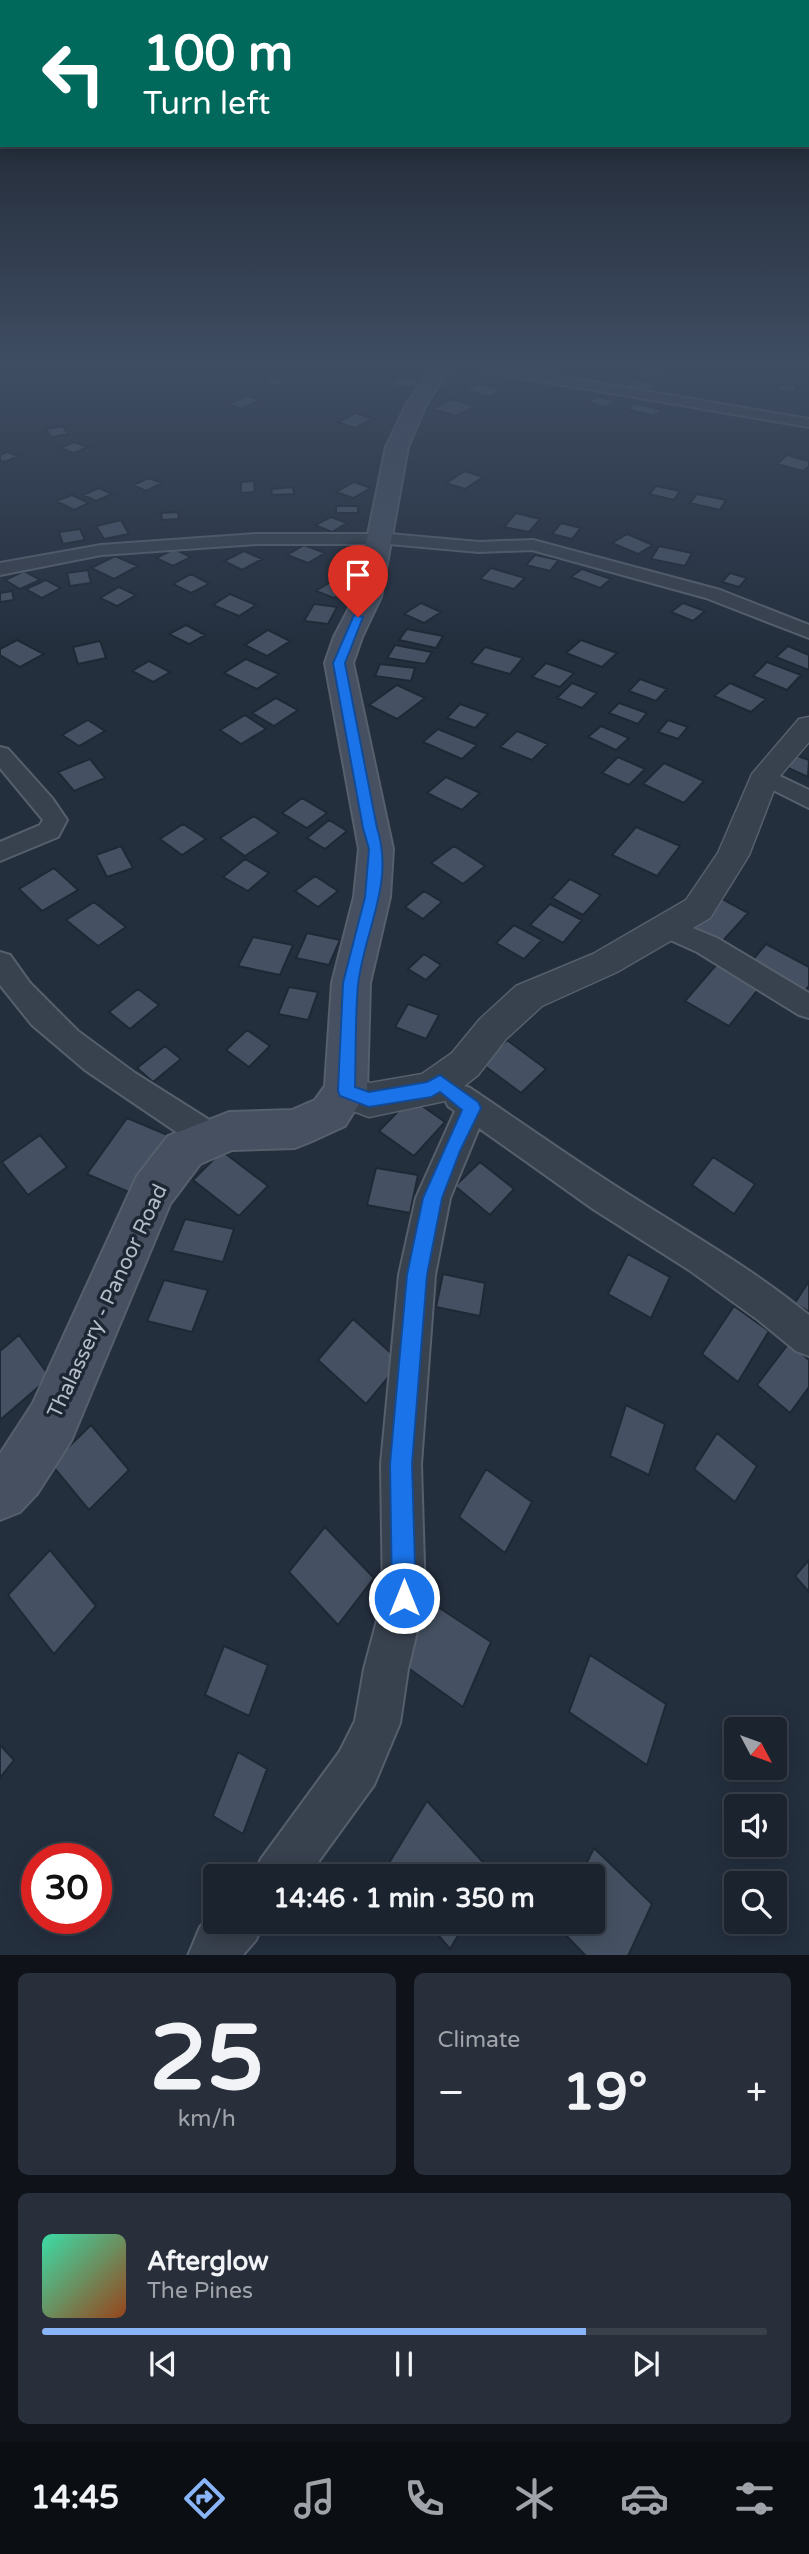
<!DOCTYPE html>
<meta charset="utf-8">
<style>
body{margin:0;font-family:"Varela Round",sans-serif;background:#282f3a;color:#f1f3f6;height:100vh;display:flex;flex-direction:column;font-size:26px;white-space:nowrap}
*{box-sizing:border-box;margin:0}
p{font-size:23px;color:#a0a4aa}
.icon{flex:none;width:38px;height:38px;fill:none;stroke:currentColor;stroke-width:2;stroke-linecap:round;stroke-linejoin:round}
.map{position:relative;height:1955px;overflow:hidden}
.drawer{display:flex;flex-direction:column;gap:18px;padding:18px;background:#0f1319;flex:1}
.drawer>*{flex:none}
.top-card{position:absolute;left:0px;top:0px;width:810px;height:147px;box-shadow:0 4px 18px #0003,0 0 0 2px #39404a;background:#00695c;color:#fff;overflow:hidden}
.needle{width:46px;rotate:131deg}
.tools{position:absolute;left:724px;top:1717px;display:grid;gap:14px}
.tools a{display:grid;place-items:center;width:63px;height:63px;border-radius:7px;background:#1b232e;box-shadow:0 4px 18px #0003,0 0 0 2px #39404a;font-size:35px}
.speed{position:absolute;left:21px;top:1843px;display:flex;gap:14px;font-size:35px;font-weight:700;text-align:center}
.speed>*{display:grid;place-content:center;width:91px;height:91px;border-radius:50%;background:#1b232e;box-shadow:0 4px 18px #0003,0 0 0 2px #39404a;line-height:1}
.speed .limit{border:10px solid #d22;background:#fff;color:#111}
.pin{position:absolute;display:grid;place-items:center;width:60px;height:60px;color:#fff;margin:-72px -30px;border-radius:50% 50% 50% 0;rotate:-45deg;box-shadow:0 0 7px #0007}
.pin .icon{rotate:45deg}
.me{position:absolute;width:77px;margin:-38px;rotate:0deg;stroke-linejoin:round;filter:drop-shadow(0 0 5px #0008)}
.turn{display:flex;align-items:center;gap:24px;height:147px;padding:0 28px;font-size:32px}
.turn .icon{width:91px;height:91px;stroke-width:2.5}
.turn b{display:block;font-size:49px;line-height:60px}
.big{font-size:52px;font-weight:800;line-height:1.1}
.drawer .tile{flex:1;display:flex;flex-direction:column;justify-content:center;gap:10px;min-width:0;padding:0 24px;border-radius:10px;background:#282f3a}
.drawer .dial{align-items:center;gap:0}
.dial b{font-size:91px;line-height:1}
.song{display:flex;align-items:center;gap:21px}
.cover{width:84px;height:84px;border-radius:10px;background:linear-gradient(135deg,hsl(160 70% 55%),hsl(20 70% 35%))}
.played{height:7px;border-radius:4px;background:linear-gradient(90deg,#8ab4f8 75%,#39404a 75%)}
.keys{display:flex;justify-content:space-around;direction:ltr}
.heat{display:flex;justify-content:space-between;align-items:center;font-size:38px;direction:ltr}
.drawer .tiles{flex:1;display:grid;gap:18px;grid-template-columns:1fr 1fr}
.tile:last-child{grid-column:span 2}
.trip{position:absolute;left:203px;top:1864px;width:402px;height:70px;border-radius:7px;background:#1b232e;box-shadow:0 4px 18px #0003,0 0 0 2px #39404a;font-weight:800;line-height:70px;text-align:center}
.tabs{display:flex;height:112px;justify-content:space-around;align-items:center;background:#0b0e12;color:#a0a4aa}
.tabs .icon{width:49px;height:49px}
.tabs .active{color:#8ab4f8}
.tabs b{font-size:32px;color:#f1f3f6}
.map>svg:first-child{display:block}
</style>
<div class="map">
<svg width="809" height="1956" viewBox="0 0 809 1956">
<rect width="100%" height="100%" fill="#242f3e"/>
<path fill="#455162" stroke="#1f2835" stroke-width="2" d="M 525,368 L 552,368 L 547,374 L 523,370 Z
M 642,368 L 659,368 L 669,369 L 664,378 L 638,374 Z
M 272,376 L 288,380 L 277,386 L 261,382 Z
M 398,376 L 420,379 L 411,388 L 389,385 Z
M 631,379 L 656,383 L 650,391 L 625,387 Z
M 478,383 L 502,390 L 489,397 L 465,390 Z
M 782,384 L 798,387 L 792,393 L 775,389 Z
M 247,396 L 261,400 L 241,409 L 227,404 Z
M 597,396 L 615,401 L 605,407 L 588,402 Z
M 451,399 L 475,406 L 456,416 L 433,409 Z
M 635,403 L 662,410 L 653,416 L 627,409 Z
M 356,413 L 373,419 L 355,428 L 338,422 Z
M 63,426 L 68,434 L 51,437 L 46,429 Z
M 74,442 L 88,447 L 74,453 L 60,448 Z
M 7,452 L 18,456 L 5,462 L 0,460 L 0,455 Z
M 787,455 L 809,461 L 809,466 L 803,471 L 777,464 Z
M 465,471 L 483,477 L 465,489 L 446,483 Z
M 149,478 L 162,483 L 146,491 L 133,485 Z
M 254,481 L 255,492 L 241,493 L 241,482 Z
M 354,482 L 371,488 L 353,498 L 336,492 Z
M 656,486 L 680,491 L 674,500 L 649,494 Z
M 293,487 L 294,494 L 272,495 L 271,489 Z
M 99,488 L 112,494 L 96,501 L 83,495 Z
M 697,494 L 726,500 L 720,510 L 690,503 Z
M 72,495 L 89,503 L 74,510 L 56,501 Z
M 336,506 L 358,506 L 358,513 L 336,513 Z
M 178,512 L 179,519 L 162,520 L 161,513 Z
M 516,513 L 540,519 L 529,532 L 504,527 Z
M 331,517 L 347,523 L 332,532 L 315,525 Z
M 121,520 L 129,534 L 104,539 L 96,526 Z
M 561,523 L 581,528 L 572,539 L 552,534 Z
M 80,529 L 85,540 L 63,544 L 59,532 Z
M 627,534 L 653,545 L 638,554 L 612,543 Z
M 304,545 L 325,553 L 308,563 L 287,555 Z
M 659,546 L 692,553 L 685,566 L 651,559 Z
M 174,549 L 191,557 L 173,566 L 156,558 Z
M 244,551 L 262,559 L 242,570 L 224,561 Z
M 535,555 L 559,560 L 550,571 L 526,565 Z
M 115,556 L 138,566 L 114,579 L 91,568 Z
M 491,568 L 525,578 L 514,589 L 480,579 Z
M 582,569 L 611,579 L 600,588 L 571,577 Z
M 88,570 L 91,583 L 70,586 L 67,573 Z
M 24,571 L 40,580 L 20,589 L 5,580 Z
M 730,573 L 747,578 L 739,587 L 722,582 Z
M 191,574 L 209,584 L 191,593 L 173,584 Z
M 46,580 L 61,588 L 42,598 L 26,589 Z
M 332,581 L 350,588 L 334,598 L 316,591 Z
M 119,587 L 136,595 L 117,606 L 100,598 Z
M 12,591 L 14,600 L 0,602 L 0,593 Z
M 230,594 L 256,605 L 239,616 L 213,605 Z
M 421,603 L 441,612 L 424,623 L 404,614 Z
M 683,603 L 705,611 L 693,621 L 671,612 Z
M 314,604 L 337,607 L 328,624 L 304,621 Z
M 186,625 L 205,635 L 189,644 L 169,634 Z
M 407,629 L 443,636 L 436,648 L 399,640 Z
M 268,630 L 290,641 L 267,656 L 245,645 Z
M 17,640 L 44,654 L 20,667 L 0,655 L 0,649 Z
M 581,640 L 617,653 L 602,667 L 566,653 Z
M 100,641 L 106,658 L 78,664 L 73,647 Z
M 395,645 L 432,652 L 425,664 L 387,658 Z
M 788,646 L 809,655 L 809,670 L 776,657 Z
M 485,647 L 523,658 L 510,674 L 471,663 Z
M 246,659 L 279,674 L 257,689 L 224,673 Z
M 149,661 L 170,672 L 153,682 L 132,671 Z
M 767,662 L 801,675 L 787,690 L 753,676 Z
M 546,663 L 574,673 L 560,687 L 532,677 Z
M 380,664 L 415,668 L 411,681 L 375,676 Z
M 640,679 L 667,689 L 656,701 L 629,691 Z
M 572,683 L 597,693 L 582,708 L 557,698 Z
M 730,683 L 766,699 L 751,712 L 714,696 Z
M 397,685 L 425,698 L 397,719 L 369,705 Z
M 276,698 L 298,710 L 274,726 L 252,713 Z
M 619,703 L 647,713 L 638,724 L 609,713 Z
M 460,704 L 488,714 L 475,728 L 447,718 Z
M 245,715 L 266,729 L 241,744 L 220,730 Z
M 88,720 L 105,731 L 79,746 L 62,735 Z
M 668,720 L 688,727 L 678,739 L 658,732 Z
M 601,726 L 629,738 L 616,750 L 588,737 Z
M 438,729 L 477,745 L 462,759 L 423,742 Z
M 517,731 L 548,744 L 532,760 L 500,747 Z
M 795,755 L 809,760 L 808,777 L 784,766 Z
M 618,757 L 645,769 L 629,785 L 602,773 Z
M 90,759 L 105,778 L 74,791 L 58,772 Z
M 664,763 L 704,781 L 684,803 L 643,784 Z
M 446,777 L 480,793 L 462,810 L 427,793 Z
M 302,798 L 327,813 L 307,828 L 282,813 Z
M 254,816 L 279,833 L 245,856 L 220,838 Z
M 329,820 L 347,831 L 325,849 L 307,838 Z
M 183,824 L 206,839 L 182,855 L 160,839 Z
M 636,827 L 680,846 L 657,876 L 612,855 Z
M 121,846 L 133,868 L 107,877 L 96,855 Z
M 454,846 L 485,866 L 463,884 L 431,863 Z
M 245,859 L 269,873 L 248,891 L 223,877 Z
M 54,868 L 78,890 L 42,911 L 19,889 Z
M 315,876 L 338,891 L 318,907 L 295,891 Z
M 570,879 L 601,895 L 583,915 L 552,898 Z
M 424,891 L 442,902 L 423,919 L 405,907 Z
M 717,896 L 748,913 L 720,944 L 689,926 Z
M 94,902 L 126,927 L 98,946 L 66,920 Z
M 550,904 L 582,920 L 563,943 L 530,925 Z
M 514,925 L 542,940 L 524,959 L 496,943 Z
M 307,933 L 340,940 L 329,965 L 296,958 Z
M 253,937 L 293,945 L 280,975 L 238,966 Z
M 766,944 L 809,967 L 809,986 L 804,992 L 751,962 Z
M 424,954 L 441,965 L 426,980 L 408,969 Z
M 717,964 L 760,987 L 729,1026 L 685,1001 Z
M 289,987 L 318,992 L 308,1020 L 278,1014 Z
M 138,989 L 159,1005 L 130,1029 L 109,1012 Z
M 408,1004 L 439,1015 L 426,1039 L 395,1027 Z
M 247,1030 L 270,1046 L 249,1067 L 226,1050 Z
M 507,1040 L 546,1069 L 521,1093 L 482,1064 Z
M 165,1046 L 181,1059 L 153,1082 L 137,1068 Z
M 411,1098 L 445,1122 L 414,1156 L 379,1131 Z
M 127,1118 L 170,1136 L 131,1193 L 87,1174 Z
M 40,1135 L 67,1167 L 28,1195 L 2,1162 Z
M 222,1151 L 268,1186 L 239,1216 L 193,1180 Z
M 713,1157 L 755,1184 L 734,1214 L 692,1185 Z
M 480,1162 L 514,1189 L 490,1215 L 455,1186 Z
M 376,1168 L 418,1175 L 410,1213 L 367,1205 Z
M 185,1219 L 234,1229 L 223,1262 L 172,1251 Z
M 628,1254 L 670,1277 L 651,1318 L 608,1294 Z
M 443,1274 L 485,1283 L 480,1316 L 436,1307 Z
M 164,1280 L 208,1290 L 192,1332 L 147,1321 Z
M 809,1281 L 809,1312 L 795,1303 Z
M 734,1306 L 769,1331 L 738,1382 L 702,1354 Z
M 353,1319 L 401,1362 L 366,1404 L 318,1360 Z
M 19,1335 L 50,1377 L 0,1420 L 0,1351 Z
M 789,1343 L 809,1360 L 809,1387 L 790,1413 L 757,1385 Z
M 626,1405 L 665,1424 L 649,1475 L 610,1456 Z
M 91,1425 L 129,1470 L 89,1510 L 51,1464 Z
M 717,1433 L 757,1466 L 735,1502 L 694,1469 Z
M 486,1469 L 532,1502 L 505,1553 L 459,1517 Z
M 325,1527 L 374,1578 L 338,1625 L 289,1572 Z
M 50,1550 L 96,1606 L 54,1654 L 8,1595 Z
M 809,1560 L 809,1592 L 795,1576 Z
M 426,1599 L 491,1642 L 463,1707 L 397,1660 Z
M 224,1646 L 268,1665 L 249,1716 L 205,1695 Z
M 590,1655 L 666,1704 L 647,1765 L 569,1712 Z
M 0,1745 L 14,1760 L 0,1778 Z
M 238,1752 L 267,1769 L 243,1834 L 213,1816 Z
M 427,1801 L 493,1873 L 492,1876 L 388,1876 L 384,1871 Z
M 594,1848 L 652,1904 L 628,1956 L 586,1956 L 555,1924 L 557,1922 L 593,1922 L 593,1876 L 580,1876 Z
M 427,1922 L 466,1922 L 450,1949 Z"/>
<g fill="none" stroke-linecap="round" stroke-linejoin="round">
<defs>
<path id="minor" d="M 480,368 L 509,368 L 809,419 L 809,427 L 487,372 Z
M 257,534 L 389,534 L 479,542 L 533,540 L 720,590 L 809,625 L 809,638 L 706,598 L 532,550 L 479,552 L 389,544 L 257,544 L 101,555 L 0,575 L 0,563 L 101,545 Z
M 0,747 L 8,749 L 52,798 L 67,820 L 58,837 L 0,861 L 0,842 L 40,825 L 43,820 L 0,768 Z
M 765,769 L 809,790 L 809,808 L 757,782 L 753,777 L 757,772 Z
M 666,917 L 717,938 L 809,993 L 809,1018 L 799,1015 L 697,952 L 657,934 L 653,927 L 657,920 Z
M 0,952 L 10,955 L 30,983 L 78,1031 L 135,1073 L 222,1128 L 227,1138 L 222,1148 L 211,1152 L 200,1148 L 85,1070 L 32,1025 L 0,985 Z
M 459,1084 L 470,1088 C 519,1121 567,1155 617,1187 C 682,1229 749,1266 809,1315 L 809,1356 L 796,1351 L 758,1320 L 689,1270 L 593,1209 L 479,1128 L 450,1198 L 435,1275 L 421,1464 L 425,1598 L 408,1669 L 400,1723 L 374,1785 L 308,1876 L 253,1876 L 261,1859 L 340,1751 L 355,1721 L 364,1669 L 383,1598 L 381,1464 L 399,1275 L 416,1198 L 455,1111 L 448,1106 L 444,1097 L 448,1088 Z
M 215,1910 L 215,1922 L 263,1922 L 256,1940 L 242,1956 L 188,1956 L 200,1927 Z"/>
<path id="tertiary" d="M 809,717 L 809,742 L 779,777 L 749,855 L 710,918 L 617,972 L 542,1006 L 506,1039 L 478,1075 L 445,1101 L 369,1117 L 332,1103 L 327,1091 L 332,1079 L 346,1075 L 370,1083 L 422,1074 L 452,1053 L 480,1019 L 516,986 L 593,954 L 686,900 L 718,853 L 752,774 L 799,719 Z"/>
<path id="secondary" d="M 432,368 L 450,368 L 426,405 L 408,447 L 381,597 L 362,637 L 353,663 L 393,849 L 390,897 L 370,983 L 367,1091 L 345,1126 L 310,1142 L 295,1148 L 232,1150 L 200,1164 L 170,1204 L 71,1441 L 37,1494 L 20,1512 L 0,1520 L 0,1454 L 33,1403 L 137,1176 L 168,1136 L 229,1112 L 292,1110 L 315,1100 L 325,1086 L 332,983 L 354,897 L 359,849 L 325,663 L 334,637 L 355,597 L 386,447 L 406,405 Z"/>
</defs>
<use href="#minor" stroke="#565f6c" stroke-width="4"/>
<use href="#tertiary" stroke="#565f6c" stroke-width="3"/>
<use href="#secondary" stroke="#565f6c" stroke-width="4"/>
<use href="#minor" fill="#38414e" fill-rule="evenodd"/>
<use href="#tertiary" fill="#38414e" fill-rule="evenodd"/>
<use href="#secondary" fill="#465061" fill-rule="evenodd"/>
</g>
<linearGradient id="sky" x2="0" y2="1"><stop stop-color="#141a22"/><stop offset="0.57" stop-color="#3f4d63"/><stop offset="1" stop-color="#3f4d63" stop-opacity="0"/></linearGradient>
<rect width="809" height="641" fill="url(#sky)"/>
<path fill="#1a73e8" stroke="#114b97" stroke-width="2" d="M 354,615 L 363,617 L 345,663 L 377,828 C 395,883 364,931 358,985 C 355,1018 356,1053 355,1087 L 369,1092 L 427,1082 L 440,1075 L 478,1102 L 481,1108 L 460,1151 L 442,1198 L 427,1275 L 412,1464 L 416,1598 L 412,1607 L 404,1610 L 395,1607 L 392,1598 L 390,1464 L 407,1275 L 423,1198 L 462,1110 L 440,1092 L 431,1097 L 369,1107 L 340,1096 L 338,1091 L 343,983 L 365,897 L 369,849 L 363,828 L 333,663 Z"/>
<g text-anchor="middle" stroke-width="7" stroke-linejoin="round" paint-order="stroke">
<g font-size="21" fill="#b4bcc9" stroke="#1d2633">
<text transform="translate(107 1301) rotate(-65)" y="7">Thalassery - Panoor Road</text>
</g>
</g>
</svg>
<div class="tools">
<a><svg class="needle" viewBox="-14 -14 28 28"><path d="M0-13l5 13h-10z" fill="#e53935"/><path d="M0 13l5-13h-10z" fill="#a0a4aa"/></svg></a>
<a><svg class="icon" aria-label="sound" viewBox="0 0 24 24"><path d="M4 9h4l5-4v14l-5-4H4zM17 9q2 3 0 6"/></svg></a>
<a><svg class="icon" aria-label="search" viewBox="0 0 24 24"><circle cx="10" cy="10" r="6"/><path d="M15 15l6 6"/></svg></a>
</div>
<div class="speed"><div class="limit">30</div></div>
<div class="pin" style="left:358px;top:617px;background:#d93025"><svg class="icon" aria-label="arrive" viewBox="0 0 24 24"><path d="M6 21V4h12l-3 4 3 4H6"/></svg></div>
<svg class="me" style="left:404px;top:1598px" viewBox="-20 -20 40 40"><circle r="17" fill="#1a73e8" stroke="#fff" stroke-width="3"/><path d="M0-11L8 9 0 5-8 9z" fill="#fff"/></svg>
<div class="trip">14:46 · 1 min · 350 m</div>
<div class="top-card">
<div class="turn"><svg class="icon" aria-label="left" viewBox="0 0 24 24"><path d="M17 20v-9H6M10 6l-5 5 5 5"/></svg><div><b>100 m</b>Turn left</div></div>
</div>
</div>
<section class="drawer">
<div class="tiles">
<div class="tile dial"><b>25</b><p>km/h</p></div>
<div class="tile"><p>Climate</p>
<div class="heat"><a>−</a><b class="big">19°</b><a>+</a></div>
</div>
<div class="tile">
<div class="song"><i class="cover"></i><div><b>Afterglow</b><p>The Pines</p></div></div>
<div class="played"></div>
<div class="keys"><svg class="icon" aria-label="previous" viewBox="0 0 24 24"><path d="M18 5L8 12l10 7zM5 5v14"/></svg><svg class="icon" aria-label="pause" viewBox="0 0 24 24"><path d="M8 5v14M16 5v14"/></svg><svg class="icon" aria-label="next" viewBox="0 0 24 24"><path d="M6 5l10 7-10 7zM19 5v14"/></svg></div>
</div>
</div>
</section>
<nav class="tabs">
<b>14:45</b>
<svg class="icon active" aria-label="directions" viewBox="0 0 24 24"><path d="M12 3l9 9-9 9-9-9zM9 14v-3h6M13 9l2 2-2 2"/></svg>
<svg class="icon" aria-label="music" viewBox="0 0 24 24"><path d="M9 18V5l10-2v13"/><circle cx="6" cy="18" r="3"/><circle cx="16" cy="16" r="3"/></svg>
<svg class="icon" aria-label="phone" viewBox="0 0 24 24"><path d="M5 4h4l2 5-3 2q2 4 5 5l2-3 5 2v4C11 20 4 13 5 4z"/></svg>
<svg class="icon" aria-label="climate" viewBox="0 0 24 24"><path d="M12 3v18M4 7l16 10M4 17L20 7"/></svg>
<svg class="icon" aria-label="car" viewBox="0 0 24 24"><path d="M5 17H2v-5l4-1 3-4h7l3 4 3 1v5h-3M9 17h6M6 11h13"/><circle cx="7" cy="17" r="2"/><circle cx="17" cy="17" r="2"/></svg>
<svg class="icon" aria-label="filters" viewBox="0 0 24 24"><path d="M4 7h16M4 17h16"/><circle cx="9" cy="7" r="2"/><circle cx="15" cy="17" r="2"/></svg>
</nav>
